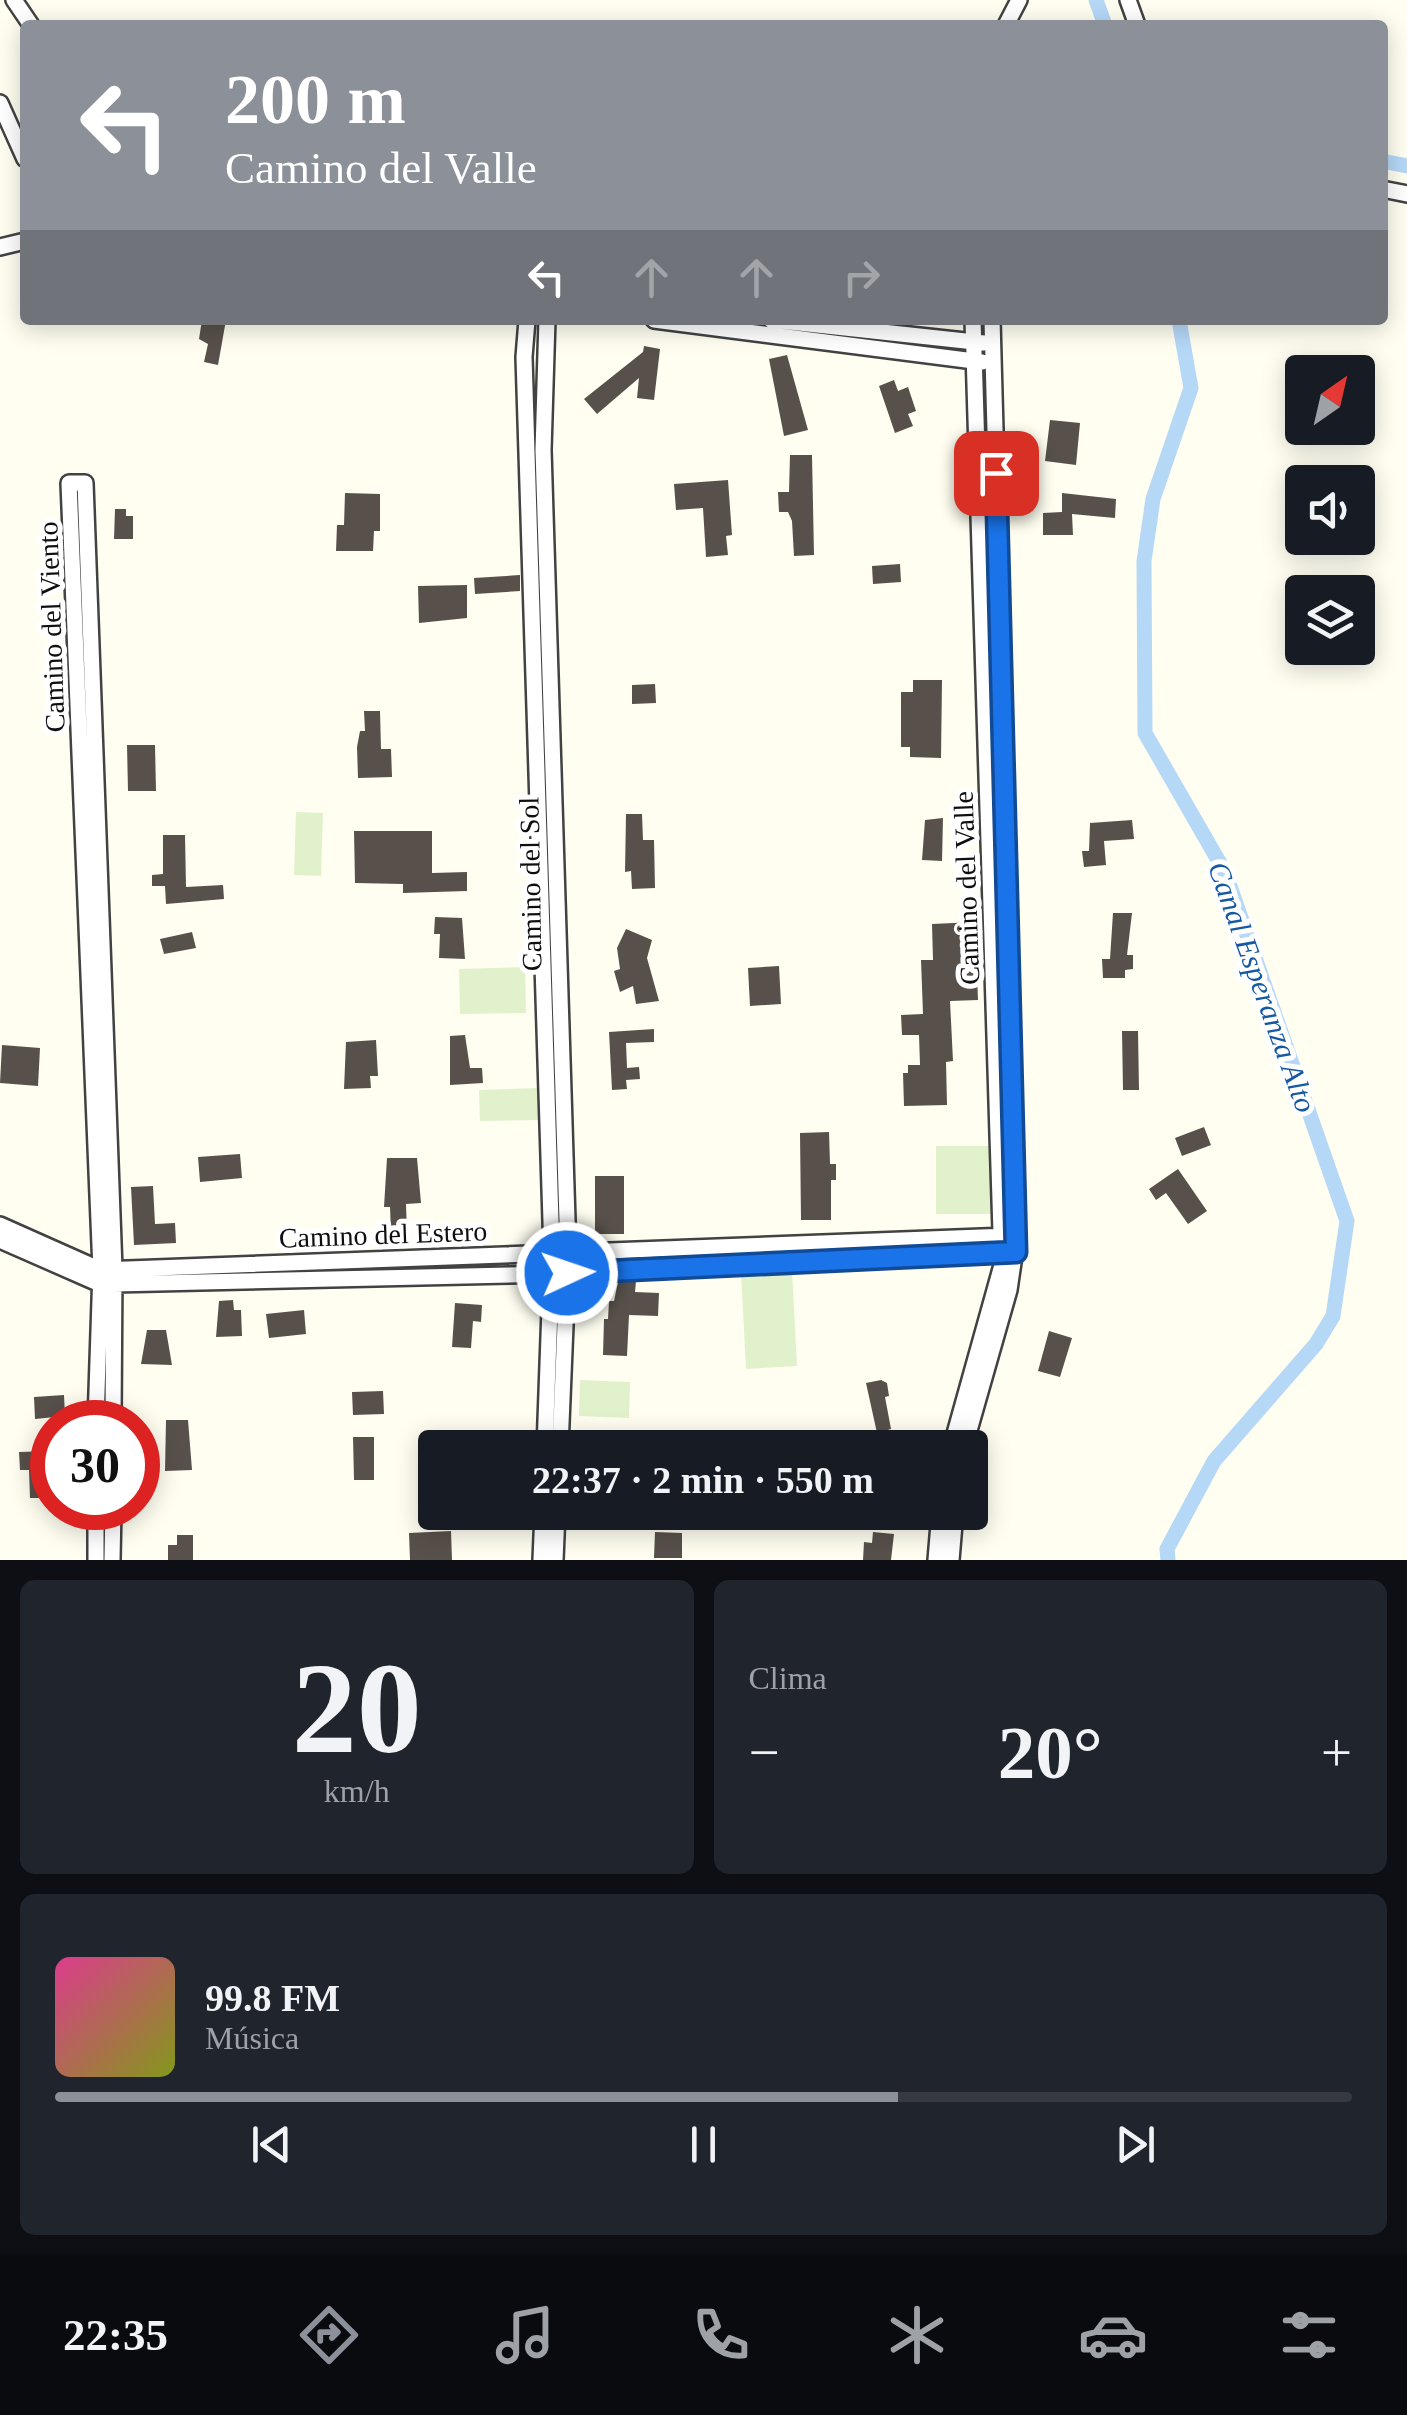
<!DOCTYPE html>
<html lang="es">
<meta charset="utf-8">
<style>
body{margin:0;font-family:"Times New Roman",serif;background:#20242c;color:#f1f3f6;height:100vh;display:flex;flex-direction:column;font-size:38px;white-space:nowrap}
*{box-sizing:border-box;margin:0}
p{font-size:32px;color:#9ea1a6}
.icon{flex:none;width:55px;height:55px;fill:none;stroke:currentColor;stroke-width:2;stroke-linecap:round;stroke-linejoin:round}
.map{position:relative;height:1560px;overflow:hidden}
.panel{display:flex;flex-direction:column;gap:20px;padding:20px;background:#0d0f14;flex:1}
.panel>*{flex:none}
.hud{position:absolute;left:20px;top:20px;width:1368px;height:305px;border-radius:10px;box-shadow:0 5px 25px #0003;background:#8c9099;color:#fff;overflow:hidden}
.needle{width:65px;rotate:34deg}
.tools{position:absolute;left:1285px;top:355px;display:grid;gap:20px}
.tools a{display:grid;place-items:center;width:90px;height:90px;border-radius:10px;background:#171b24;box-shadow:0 5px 25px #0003;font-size:50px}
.speed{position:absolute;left:30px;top:1400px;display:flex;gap:20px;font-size:50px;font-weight:700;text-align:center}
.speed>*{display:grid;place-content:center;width:130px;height:130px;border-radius:50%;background:#171b24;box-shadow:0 5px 25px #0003;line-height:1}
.speed .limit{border:15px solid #d22;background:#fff;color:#111}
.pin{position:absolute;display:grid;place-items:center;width:85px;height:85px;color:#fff;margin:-42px;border-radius:20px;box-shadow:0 5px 15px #0006}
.me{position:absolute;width:110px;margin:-55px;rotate:87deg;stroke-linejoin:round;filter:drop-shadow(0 0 8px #0008)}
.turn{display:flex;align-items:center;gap:35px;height:210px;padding:0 40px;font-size:45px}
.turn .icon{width:130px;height:130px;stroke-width:2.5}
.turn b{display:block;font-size:70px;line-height:85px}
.lanes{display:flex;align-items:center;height:95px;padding:0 40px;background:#0003;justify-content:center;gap:50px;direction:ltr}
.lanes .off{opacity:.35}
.big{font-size:75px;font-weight:700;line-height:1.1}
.panel .widget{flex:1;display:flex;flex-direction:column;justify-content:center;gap:15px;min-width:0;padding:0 35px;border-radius:15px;background:#20242c}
.panel .dial{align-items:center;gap:0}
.dial b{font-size:130px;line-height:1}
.song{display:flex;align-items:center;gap:30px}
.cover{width:120px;height:120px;border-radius:15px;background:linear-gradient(135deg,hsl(330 70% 55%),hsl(70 70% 35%))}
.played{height:10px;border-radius:5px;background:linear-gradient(90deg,#8c9099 65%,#363941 65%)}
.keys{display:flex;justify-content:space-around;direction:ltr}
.heat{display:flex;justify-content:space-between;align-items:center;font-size:55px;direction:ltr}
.panel .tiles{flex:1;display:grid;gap:20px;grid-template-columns:1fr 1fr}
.widget:last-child{grid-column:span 2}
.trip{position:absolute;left:418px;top:1430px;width:570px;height:100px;border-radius:10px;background:#171b24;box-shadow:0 5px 25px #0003;font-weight:700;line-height:100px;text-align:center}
.tabs{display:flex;height:160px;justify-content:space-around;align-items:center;background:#090b0e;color:#9ea1a6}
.tabs .icon{width:70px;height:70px}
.tabs .active{color:#8c9099}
.tabs b{font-size:45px;color:#f1f3f6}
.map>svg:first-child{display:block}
</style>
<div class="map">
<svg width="1407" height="1560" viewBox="0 0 1407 1560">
<rect width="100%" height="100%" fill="#fffef1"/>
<path fill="#e1f1cc" d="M 296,812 L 323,813 L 321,876 L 294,875 Z
M 525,967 L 526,1013 L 460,1014 L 459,969 Z
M 538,1088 L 539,1120 L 480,1121 L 479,1090 Z
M 936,1146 L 991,1146 L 991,1214 L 936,1214 Z
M 792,1270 L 797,1366 L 746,1369 L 741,1272 Z
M 580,1380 L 630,1382 L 629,1418 L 579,1416 Z"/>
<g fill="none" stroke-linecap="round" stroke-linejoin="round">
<path stroke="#b5d8f7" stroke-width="15" d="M 1096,0 L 1105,25
M 1382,161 L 1407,166
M 1168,1560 L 1167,1549 L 1214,1461 L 1316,1344 L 1333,1316 L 1347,1221 L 1225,872 L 1145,733 L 1144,561 L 1153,499 L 1191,388 L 1179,320"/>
</g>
<path fill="#58514b" d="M 202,320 L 226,320 L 218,365 L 204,362 L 208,344 L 199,339 Z
M 644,346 L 660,349 L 654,400 L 637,398 L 639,378 L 597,414 L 584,399 L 643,352 Z
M 787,355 L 808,430 L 784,436 L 769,359 Z
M 894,380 L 898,391 L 908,387 L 916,411 L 908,414 L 913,426 L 895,433 L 879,386 Z
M 1050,420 L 1080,423 L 1076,465 L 1045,461 Z
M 790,455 L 812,455 L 814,555 L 794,556 L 792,521 L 788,512 L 779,512 L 778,492 L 789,492 Z
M 728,480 L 732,535 L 726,536 L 728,555 L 706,557 L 703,508 L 676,510 L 674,484 Z
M 345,493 L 380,494 L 380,531 L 374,531 L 373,551 L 336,551 L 337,525 L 344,525 Z
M 1062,493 L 1116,499 L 1115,518 L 1072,514 L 1073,535 L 1043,535 L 1043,513 L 1062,512 Z
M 115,509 L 126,509 L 126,516 L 133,516 L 133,539 L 114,539 Z
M 900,564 L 901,582 L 873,584 L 872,566 Z
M 520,575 L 520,591 L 475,594 L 474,578 Z
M 467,585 L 467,618 L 419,623 L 418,586 Z
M 913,680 L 942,680 L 941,758 L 910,757 L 910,747 L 901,747 L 901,692 L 913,692 Z
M 655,684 L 656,703 L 632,704 L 632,685 Z
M 364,711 L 380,711 L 381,749 L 391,749 L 392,777 L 358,778 L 357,747 L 360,731 L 365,731 Z
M 127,745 L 155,745 L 156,791 L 128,791 Z
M 626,814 L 642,814 L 643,840 L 654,840 L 655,888 L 632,889 L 631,871 L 625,872 Z
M 943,818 L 942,861 L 922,860 L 925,820 Z
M 1132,820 L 1134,839 L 1104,841 L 1106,865 L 1084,867 L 1082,851 L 1089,851 L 1090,823 Z
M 354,831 L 432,831 L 432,873 L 467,872 L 467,891 L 403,893 L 403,884 L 355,883 Z
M 163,835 L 185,835 L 186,887 L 223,885 L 224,899 L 166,904 L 165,886 L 152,886 L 152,875 L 163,874 Z
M 1113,913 L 1132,913 L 1127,955 L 1133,955 L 1133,969 L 1125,970 L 1125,978 L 1103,978 L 1102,959 L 1110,959 Z
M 435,917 L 462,918 L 465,959 L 439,958 L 440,934 L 434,934 Z
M 975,922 L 978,1000 L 950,1001 L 953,1061 L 946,1062 L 947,1105 L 904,1106 L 903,1073 L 908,1073 L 908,1065 L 920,1065 L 919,1035 L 902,1035 L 901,1015 L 923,1014 L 921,960 L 933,960 L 932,924 Z
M 626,929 L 652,940 L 647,958 L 659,1001 L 636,1004 L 633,986 L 620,992 L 614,971 L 620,969 L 617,948 Z
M 192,932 L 196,948 L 164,954 L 160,939 Z
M 779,966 L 781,1004 L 750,1006 L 748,968 Z
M 654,1029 L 654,1042 L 626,1043 L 627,1068 L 639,1067 L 640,1079 L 626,1080 L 627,1089 L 612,1090 L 609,1032 Z
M 1122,1031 L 1138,1031 L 1139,1090 L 1123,1090 Z
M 465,1035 L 470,1068 L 482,1068 L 483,1083 L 450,1085 L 450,1036 Z
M 376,1040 L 378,1076 L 370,1076 L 371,1088 L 344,1089 L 346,1042 Z
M 2,1045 L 40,1048 L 38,1086 L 0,1083 Z
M 1204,1127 L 1211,1145 L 1182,1156 L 1175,1138 Z
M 829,1132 L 830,1164 L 836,1164 L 836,1180 L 831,1180 L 831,1220 L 801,1220 L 800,1133 Z
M 240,1154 L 242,1178 L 200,1182 L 198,1157 Z
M 387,1158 L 417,1158 L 421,1203 L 406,1204 L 407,1233 L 391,1233 L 390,1207 L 384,1207 Z
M 1178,1169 L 1207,1211 L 1188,1224 L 1166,1193 L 1156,1200 L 1149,1189 Z
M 595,1176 L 624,1176 L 624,1234 L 595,1234 Z
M 153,1186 L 155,1224 L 175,1223 L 176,1243 L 134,1245 L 131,1187 Z
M 636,1281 L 635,1292 L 659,1293 L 658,1316 L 629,1315 L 627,1356 L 603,1355 L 604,1319 L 608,1319 L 609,1301 L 614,1301 L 618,1282 Z
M 233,1300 L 234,1310 L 241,1310 L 242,1336 L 216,1337 L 219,1301 Z
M 455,1303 L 482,1305 L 481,1322 L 473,1321 L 471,1348 L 452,1347 Z
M 304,1310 L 306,1334 L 269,1338 L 266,1314 Z
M 147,1330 L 166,1330 L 172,1365 L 141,1364 Z
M 1049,1331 L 1072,1338 L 1060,1377 L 1038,1371 Z
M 881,1380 L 887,1383 L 889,1396 L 885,1397 L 891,1429 L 877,1433 L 866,1383 Z
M 383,1391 L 384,1414 L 353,1415 L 352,1392 Z
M 64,1395 L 65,1416 L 35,1419 L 34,1397 Z
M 166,1420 L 188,1420 L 192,1470 L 165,1471 Z
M 353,1437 L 374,1437 L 374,1480 L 354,1480 Z
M 52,1451 L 52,1498 L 30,1498 L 29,1470 L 20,1470 L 19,1452 Z
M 451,1531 L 452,1560 L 410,1560 L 409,1533 Z
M 655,1532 L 682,1533 L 682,1558 L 654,1558 Z
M 873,1532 L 894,1534 L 891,1560 L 863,1560 L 864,1542 L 872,1543 Z
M 177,1535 L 193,1535 L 193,1560 L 168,1560 L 168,1545 L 177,1545 Z"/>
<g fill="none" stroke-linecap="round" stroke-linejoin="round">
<defs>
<path id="street" d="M 14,0 L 31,25
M 1128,0 L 1137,25
M 1006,25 L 1019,0
M 0,103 L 25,159
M 1382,189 L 1407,194
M 0,247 L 25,241
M 527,320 L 524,357 L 552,1253 L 545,1448
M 547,320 L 543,450 L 568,1252 L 560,1448
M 654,320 L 982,362
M 771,320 L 984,343
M 0,1225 L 101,1270 L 1008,1236
M 0,1240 L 100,1284 L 114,1284 L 552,1274 L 1007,1252
M 96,1422 L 101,1270 L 69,483 L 85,483 L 114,1269 L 113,1422
M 951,1448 L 1002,1265 L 973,320
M 964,1448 L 1009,1290 L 1017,1235 L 992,320
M 96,1508 L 96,1560
M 112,1560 L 113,1508
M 541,1560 L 543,1512
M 555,1560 L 557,1512
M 936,1560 L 940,1512
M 951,1560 L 955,1512"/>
</defs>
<use href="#street" stroke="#424242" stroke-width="20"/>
<use href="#street" stroke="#fff" stroke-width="15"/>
</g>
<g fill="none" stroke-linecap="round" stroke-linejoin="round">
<defs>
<path id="route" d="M 567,1273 L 1016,1252 L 996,473"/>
</defs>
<use href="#route" stroke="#114b97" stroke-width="25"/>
<use href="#route" stroke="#1a73e8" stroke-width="18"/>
</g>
<g text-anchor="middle" stroke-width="10" stroke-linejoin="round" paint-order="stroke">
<g font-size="28" fill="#0f0f0f" stroke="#fff">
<text transform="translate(51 627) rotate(-92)" y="10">Camino del Viento</text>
<text transform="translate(530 884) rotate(-91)" y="10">Camino del Sol</text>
<text transform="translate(966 888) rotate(-92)" y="10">Camino del Valle</text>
<text transform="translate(383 1234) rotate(-2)" y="10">Camino del Estero</text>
</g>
<g font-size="30" font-style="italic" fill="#1658a2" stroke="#fff">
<text transform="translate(1262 987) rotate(70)" y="10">Canal Esperanza Alto</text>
</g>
</g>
</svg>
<div class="tools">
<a><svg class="needle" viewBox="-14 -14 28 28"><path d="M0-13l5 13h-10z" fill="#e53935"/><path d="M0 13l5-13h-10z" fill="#9ea1a6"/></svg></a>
<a><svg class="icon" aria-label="sound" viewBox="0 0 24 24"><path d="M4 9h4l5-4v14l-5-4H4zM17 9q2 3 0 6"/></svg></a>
<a><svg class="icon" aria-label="layers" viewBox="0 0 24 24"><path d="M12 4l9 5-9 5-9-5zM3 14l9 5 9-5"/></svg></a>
</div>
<div class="speed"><div class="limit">30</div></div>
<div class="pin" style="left:996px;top:473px;background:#d93025"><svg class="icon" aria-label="arrive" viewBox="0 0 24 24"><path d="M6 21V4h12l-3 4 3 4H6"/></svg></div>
<svg class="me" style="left:567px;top:1273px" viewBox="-20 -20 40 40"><circle r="17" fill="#1a73e8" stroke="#fff" stroke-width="3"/><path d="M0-11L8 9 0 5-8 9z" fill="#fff"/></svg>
<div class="trip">22:37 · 2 min · 550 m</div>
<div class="hud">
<div class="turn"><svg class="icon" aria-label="left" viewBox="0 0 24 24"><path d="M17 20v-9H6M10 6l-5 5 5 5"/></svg><div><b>200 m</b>Camino del Valle</div></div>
<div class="lanes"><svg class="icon" aria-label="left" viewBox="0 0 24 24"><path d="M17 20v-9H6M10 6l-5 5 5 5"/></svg><svg class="icon off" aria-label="ahead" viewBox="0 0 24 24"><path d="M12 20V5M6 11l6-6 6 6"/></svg><svg class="icon off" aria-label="ahead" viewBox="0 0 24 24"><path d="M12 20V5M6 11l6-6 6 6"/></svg><svg class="icon off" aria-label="right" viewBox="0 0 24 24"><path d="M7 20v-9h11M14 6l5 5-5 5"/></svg></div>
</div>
</div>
<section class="panel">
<div class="tiles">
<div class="widget dial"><b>20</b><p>km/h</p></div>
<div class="widget"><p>Clima</p>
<div class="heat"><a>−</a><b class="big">20°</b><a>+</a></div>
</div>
<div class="widget">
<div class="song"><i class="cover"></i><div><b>99.8 FM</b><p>Música</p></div></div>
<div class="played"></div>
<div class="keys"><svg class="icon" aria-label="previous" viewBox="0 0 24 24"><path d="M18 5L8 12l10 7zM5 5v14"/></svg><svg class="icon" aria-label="pause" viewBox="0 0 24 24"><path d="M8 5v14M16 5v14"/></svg><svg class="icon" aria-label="next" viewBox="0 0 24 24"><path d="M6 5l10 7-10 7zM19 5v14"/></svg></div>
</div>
</div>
</section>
<nav class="tabs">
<b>22:35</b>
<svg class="icon active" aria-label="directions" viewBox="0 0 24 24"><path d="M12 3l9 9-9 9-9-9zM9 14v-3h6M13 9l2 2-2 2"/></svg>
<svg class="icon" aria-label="music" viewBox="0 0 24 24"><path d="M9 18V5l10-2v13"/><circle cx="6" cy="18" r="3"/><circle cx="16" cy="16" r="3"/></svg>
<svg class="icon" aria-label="phone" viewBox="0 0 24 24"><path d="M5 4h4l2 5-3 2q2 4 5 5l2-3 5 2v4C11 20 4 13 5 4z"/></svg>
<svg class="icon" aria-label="climate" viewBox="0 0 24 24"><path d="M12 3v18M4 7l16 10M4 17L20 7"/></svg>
<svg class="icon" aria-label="car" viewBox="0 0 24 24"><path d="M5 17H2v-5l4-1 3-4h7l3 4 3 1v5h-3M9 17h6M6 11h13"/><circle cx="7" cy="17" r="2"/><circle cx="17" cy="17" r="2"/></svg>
<svg class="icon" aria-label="filters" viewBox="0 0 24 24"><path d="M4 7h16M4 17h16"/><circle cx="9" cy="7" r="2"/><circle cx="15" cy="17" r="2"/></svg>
</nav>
